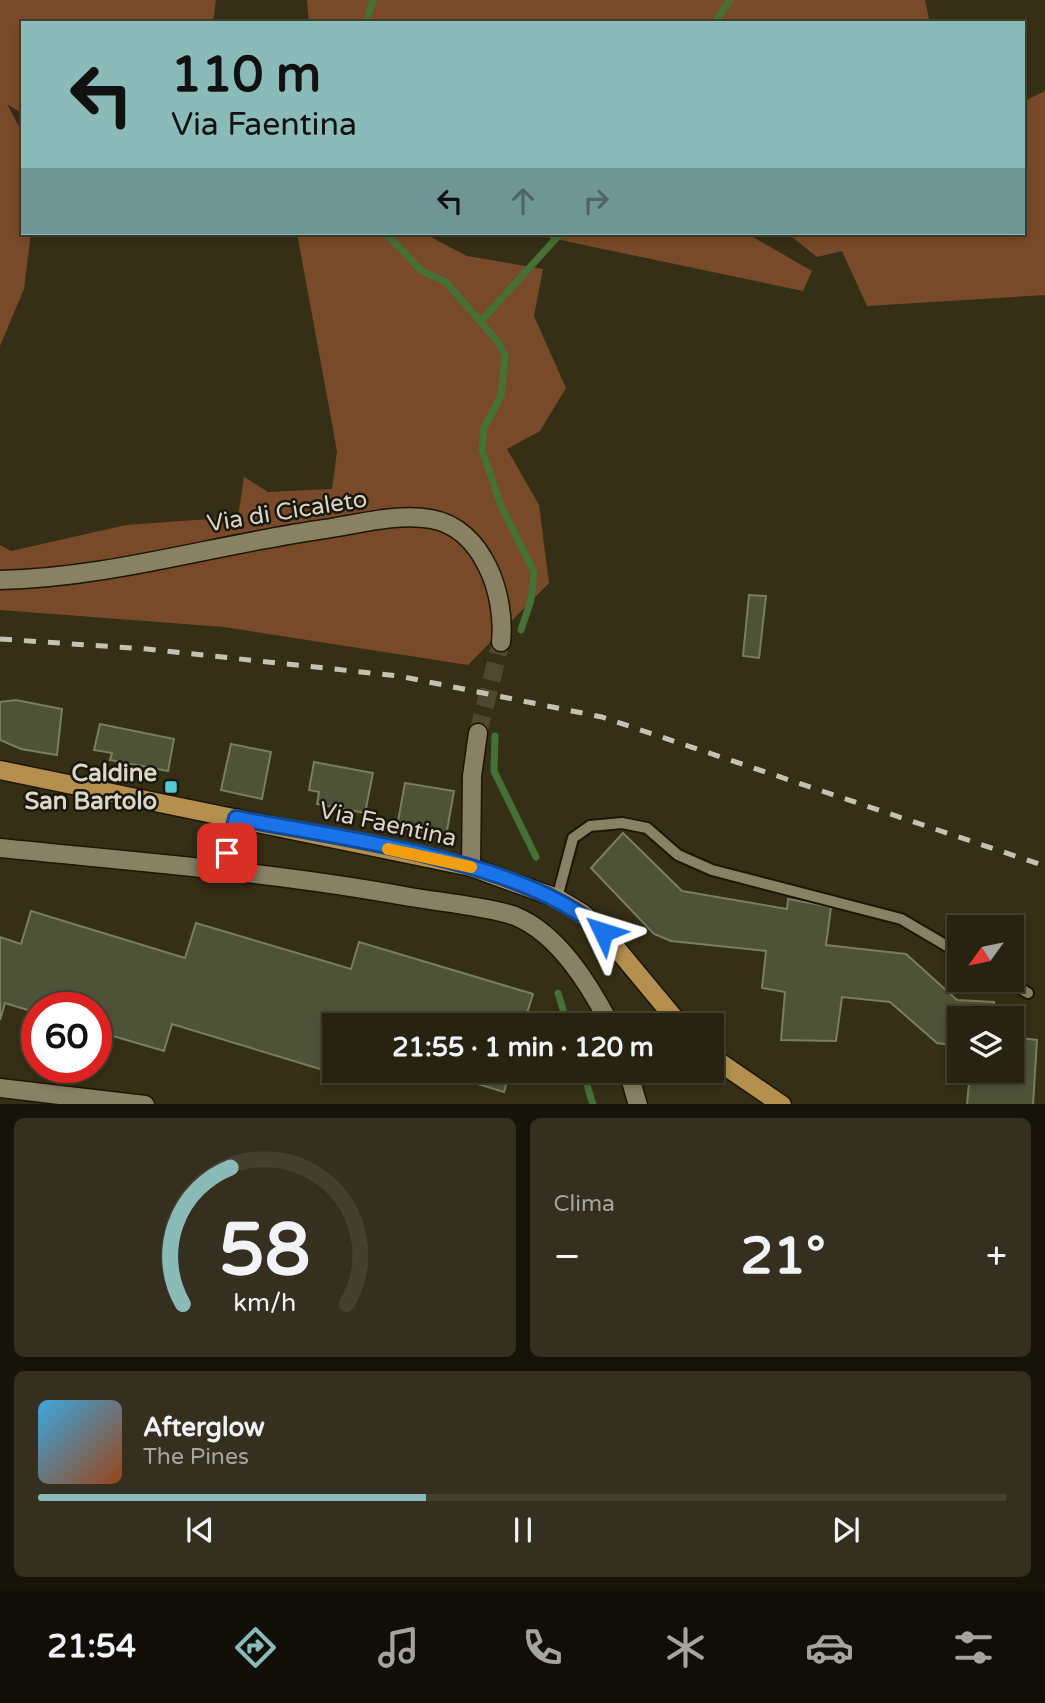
<!DOCTYPE html>
<html lang="it">
<meta charset="utf-8">
<style>
body{margin:0;font-family:"Varela Round",sans-serif;background:#342f1e;color:#f1f3f6;height:100vh;display:flex;flex-direction:column;font-size:26px;white-space:nowrap}
*{box-sizing:border-box;margin:0}
p{font-size:23px;color:#a5a49f}
.icon{flex:none;width:38px;height:38px;fill:none;stroke:currentColor;stroke-width:2;stroke-linecap:round;stroke-linejoin:round}
.map{position:relative;height:1104px;overflow:hidden}
.details{display:flex;flex-direction:column;gap:14px;padding:14px;background:#161309;flex:1}
.details>*{flex:none}
.hud{position:absolute;left:21px;top:21px;width:1004px;height:214px;border-radius:0px;box-shadow:0 4px 10px #0003,0 0 0 2px #444030;background:#8bbbb9;color:#111;overflow:hidden}
.needle{width:46px;rotate:237deg}
.fabs{position:absolute;left:947px;top:915px;display:grid;gap:14px}
.fabs a{display:grid;place-items:center;width:77px;height:77px;border-radius:0px;background:#282310;box-shadow:0 4px 10px #0003,0 0 0 2px #444030;font-size:35px}
.speed{position:absolute;left:21px;top:992px;display:flex;gap:14px;font-size:35px;font-weight:700;text-align:center}
.speed>*{display:grid;place-content:center;width:91px;height:91px;border-radius:50%;background:#282310;box-shadow:0 4px 10px #0003,0 0 0 2px #444030;line-height:1}
.speed .limit{border:10px solid #d22;background:#fff;color:#111}
.pin{position:absolute;display:grid;place-items:center;width:60px;height:60px;color:#fff;margin:-30px;border-radius:14px;box-shadow:0 4px 10px #0006}
.me{position:absolute;width:77px;margin:-38px;rotate:311deg;stroke-linejoin:round;filter:drop-shadow(0 0 5px #0008)}
.turn{display:flex;align-items:center;gap:24px;height:147px;padding:0 35px;font-size:32px}
.turn .icon{width:91px;height:91px;stroke-width:2.5}
.turn b{display:block;font-size:49px;line-height:60px}
.lanes{display:flex;align-items:center;height:66px;padding:0 35px;background:#0003;justify-content:center;gap:35px;direction:ltr}
.lanes .off{opacity:.35}
.big{font-size:52px;font-weight:800;line-height:1.1}
.details .card{flex:1;display:flex;flex-direction:column;justify-content:center;gap:10px;min-width:0;padding:0 24px;border-radius:10px;background:#342f1e}
.details .dial{align-items:center;gap:0}
.dial svg{height:182px;overflow:visible;fill:none;stroke:#444030;stroke-width:7;stroke-linecap:round;text-anchor:middle}
.dial text{fill:#f1f3f6;stroke:none}
.song{display:flex;align-items:center;gap:21px}
.cover{width:84px;height:84px;border-radius:10px;background:linear-gradient(135deg,hsl(200 70% 55%),hsl(20 70% 35%))}
.played{height:7px;border-radius:4px;background:linear-gradient(90deg,#8bbbb9 40%,#444030 40%)}
.keys{display:flex;justify-content:space-around;direction:ltr}
.heat{display:flex;justify-content:space-between;align-items:center;font-size:38px;direction:ltr}
.details .tiles{flex:1;display:grid;gap:14px;grid-template-columns:1fr 1fr}
.card:last-child{grid-column:span 2}
.trip{position:absolute;left:322px;top:1013px;width:402px;height:70px;border-radius:0px;background:#282310;box-shadow:0 4px 10px #0003,0 0 0 2px #444030;font-weight:800;line-height:70px;text-align:center}
.dock{display:flex;height:112px;justify-content:space-around;align-items:center;background:#100e06;color:#a5a49f}
.dock .icon{width:49px;height:49px}
.dock .on{color:#8bbbb9}
.dock b{font-size:32px;color:#f1f3f6}
.map>svg:first-child{display:block}
</style>
<div class="map">
<svg width="1045" height="1105" viewBox="0 0 1045 1105">
<rect width="100%" height="100%" fill="#352f15"/>
<path fill="#784a29" d="M 0,0 L 216,0 L 213,23 L 23,23 L 23,114 L 7,104 L 23,134 L 23,233 L 31,233 L 24,289 L 0,346 Z
M 307,0 L 925,0 L 930,23 L 309,23 Z
M 1045,91 L 1045,295 L 867,306 L 842,251 L 817,257 L 787,233 L 1024,233 L 1024,101 Z
M 297,233 L 423,233 L 467,256 L 543,269 L 534,316 L 566,388 L 540,431 L 507,449 L 539,505 L 549,583 L 468,665 L 224,627 L 0,610 L 0,545 L 11,551 L 126,525 L 238,517 L 244,477 L 268,492 L 332,489 L 337,451 Z
M 527,233 L 746,233 L 812,271 L 803,291 Z"/>
<g fill="none" stroke-linecap="round" stroke-linejoin="round">
<path stroke="#467136" stroke-width="7" d="M 366,23 L 373,0
M 714,23 L 730,0
M 385,233 L 422,271 L 446,282 L 498,342 L 505,355 L 501,396 L 484,428 L 482,450 L 501,506 L 534,572 L 531,600 L 521,630
M 481,321 L 561,233
M 495,736 L 494,771 L 536,857
M 558,993 L 568,1026
M 583,1071 L 593,1105"/>
</g>
<path fill="#4e5338" stroke="#787e61" stroke-width="2" d="M 749,595 L 766,596 L 759,658 L 743,656 Z
M 16,700 L 62,709 L 57,755 L 21,749 L 0,740 L 0,702 Z
M 100,724 L 174,739 L 168,771 L 110,760 L 112,753 L 94,750 Z
M 231,744 L 271,752 L 262,799 L 221,790 Z
M 314,762 L 373,773 L 365,813 L 317,804 L 319,792 L 309,790 Z
M 405,783 L 454,791 L 446,836 L 397,827 Z
M 623,833 L 682,891 L 787,909 L 788,899 L 831,907 L 826,945 L 906,954 L 957,1000 L 994,1002 L 994,1018 L 959,1018 L 959,1046 L 937,1043 L 890,1002 L 842,997 L 836,1041 L 781,1040 L 785,992 L 762,988 L 766,951 L 671,941 L 654,934 L 591,868 Z
M 31,911 L 185,958 L 196,923 L 351,969 L 359,942 L 533,994 L 523,1026 L 334,1026 L 333,1073 L 172,1024 L 164,1051 L 96,1031 L 96,1008 L 37,1008 L 37,1013 L 5,1003 L 0,1020 L 0,937 L 21,944 Z
M 1012,1037 L 1037,1040 L 1033,1105 L 967,1105 L 970,1071 L 1012,1071 Z
M 435,1071 L 510,1071 L 504,1092 Z"/>
<g fill="none" stroke-linecap="round" stroke-linejoin="round">
<path stroke="#4e4830" stroke-width="18" stroke-dasharray="18 9" stroke-linecap="butt" d="M 478,733 L 501,642"/>
<defs>
<path id="service" d="M 557,898 L 573,838 L 590,826 L 622,823 L 647,828 L 678,855 L 712,870 L 901,919 L 959,953
M 1005,980 L 1028,993"/>
<path id="minor" d="M 0,580 C 109,578 217,544 325,529 C 358,524 398,513 431,519 C 483,528 506,595 501,642
M 0,848 C 137,862 275,872 410,897 C 439,902 490,907 515,916 C 559,934 590,986 611,1026
M 471,867 L 472,776 L 478,733
M 223,871 L 236,818
M 628,1071 L 638,1105
M 0,1088 L 145,1105"/>
<path id="primary" d="M 0,770 L 471,867 L 557,898 L 582,913 L 603,932 L 681,1026
M 712,1057 L 782,1105"/>
</defs>
<use href="#service" stroke="#1d1700" stroke-width="14"/>
<use href="#minor" stroke="#1d1700" stroke-width="21"/>
<use href="#primary" stroke="#1d1700" stroke-width="21"/>
<use href="#service" stroke="#888164" stroke-width="10"/>
<use href="#minor" stroke="#888164" stroke-width="18"/>
<use href="#primary" stroke="#b48f4e" stroke-width="18"/>
<path stroke="#c6c2b2" stroke-width="5" stroke-dasharray="12 12" stroke-linecap="butt" d="M 0,639 L 147,649 L 399,676 L 602,717 L 1045,866"/>
</g>
<g fill="none" stroke-linecap="round" stroke-linejoin="round">
<defs>
<path id="route" d="M 227,853 L 236,818 C 339,838 528,861 603,932"/>
</defs>
<use href="#route" stroke="#114b97" stroke-width="18"/>
<use href="#route" stroke="#1a73e8" stroke-width="12"/>
<path stroke="#f59e0b" stroke-width="12" d="M 388,849 L 471,867"/>
</g>
<rect fill="#51ccd2" stroke="#1a170c" stroke-width="2.5" x="164" y="780" width="14" height="14" rx="3.5"/>
<g text-anchor="middle" stroke-width="5" stroke-linejoin="round" paint-order="stroke">
<g font-size="24" fill="#dbd7c8" stroke="#1a170c">
<text transform="translate(287 511) rotate(-9)" y="8">Via di Cicaleto</text>
<text transform="translate(388 824) rotate(12)" y="8">Via Faentina</text>
</g>
<g font-size="24" font-weight="bold" fill="#dbd7c8" stroke="#1a170c" text-anchor="end">
<text x="157" y="781">Caldine<tspan x="157" dy="28">San Bartolo</tspan></text>
</g>
</g>
</svg>
<div class="fabs">
<a><svg class="needle" viewBox="-14 -14 28 28"><path d="M0-13l5 13h-10z" fill="#e53935"/><path d="M0 13l5-13h-10z" fill="#a5a49f"/></svg></a>
<a><svg class="icon" aria-label="layers" viewBox="0 0 24 24"><path d="M12 4l9 5-9 5-9-5zM3 14l9 5 9-5"/></svg></a>
</div>
<div class="speed"><div class="limit">60</div></div>
<div class="pin" style="left:227px;top:853px;background:#d93025"><svg class="icon" aria-label="arrive" viewBox="0 0 24 24"><path d="M6 21V4h12l-3 4 3 4H6"/></svg></div>
<svg class="me" style="left:603px;top:932px" viewBox="-20 -20 40 40"><path d="M0-17L14 15 0 8-14 15z" fill="#1a73e8" stroke="#fff" stroke-width="4"/></svg>
<div class="trip">21:55 · 1 min · 120 m</div>
<div class="hud">
<div class="turn"><svg class="icon" aria-label="left" viewBox="0 0 24 24"><path d="M17 20v-9H6M10 6l-5 5 5 5"/></svg><div><b>110 m</b>Via Faentina</div></div>
<div class="lanes"><svg class="icon" aria-label="left" viewBox="0 0 24 24"><path d="M17 20v-9H6M10 6l-5 5 5 5"/></svg><svg class="icon off" aria-label="ahead" viewBox="0 0 24 24"><path d="M12 20V5M6 11l6-6 6 6"/></svg><svg class="icon off" aria-label="right" viewBox="0 0 24 24"><path d="M7 20v-9h11M14 6l5 5-5 5"/></svg></div>
</div>
</div>
<section class="details">
<div class="tiles">
<div class="card dial"><svg viewBox="0 0 100 80">
<path d="M14 69A42 42 0 1 1 86 69"/>
<path d="M14 69A42 42 0 0 1 35 9" stroke="#8bbbb9"/>
<text x="50" y="56" font-size="32" font-weight="700">58</text>
<text x="50" y="72" font-size="11">km/h</text>
</svg></div>
<div class="card"><p>Clima</p>
<div class="heat"><a>−</a><b class="big">21°</b><a>+</a></div>
</div>
<div class="card">
<div class="song"><i class="cover"></i><div><b>Afterglow</b><p>The Pines</p></div></div>
<div class="played"></div>
<div class="keys"><svg class="icon" aria-label="previous" viewBox="0 0 24 24"><path d="M18 5L8 12l10 7zM5 5v14"/></svg><svg class="icon" aria-label="pause" viewBox="0 0 24 24"><path d="M8 5v14M16 5v14"/></svg><svg class="icon" aria-label="next" viewBox="0 0 24 24"><path d="M6 5l10 7-10 7zM19 5v14"/></svg></div>
</div>
</div>
</section>
<nav class="dock">
<b>21:54</b>
<svg class="icon on" aria-label="directions" viewBox="0 0 24 24"><path d="M12 3l9 9-9 9-9-9zM9 14v-3h6M13 9l2 2-2 2"/></svg>
<svg class="icon" aria-label="music" viewBox="0 0 24 24"><path d="M9 18V5l10-2v13"/><circle cx="6" cy="18" r="3"/><circle cx="16" cy="16" r="3"/></svg>
<svg class="icon" aria-label="phone" viewBox="0 0 24 24"><path d="M5 4h4l2 5-3 2q2 4 5 5l2-3 5 2v4C11 20 4 13 5 4z"/></svg>
<svg class="icon" aria-label="climate" viewBox="0 0 24 24"><path d="M12 3v18M4 7l16 10M4 17L20 7"/></svg>
<svg class="icon" aria-label="car" viewBox="0 0 24 24"><path d="M5 17H2v-5l4-1 3-4h7l3 4 3 1v5h-3M9 17h6M6 11h13"/><circle cx="7" cy="17" r="2"/><circle cx="17" cy="17" r="2"/></svg>
<svg class="icon" aria-label="filters" viewBox="0 0 24 24"><path d="M4 7h16M4 17h16"/><circle cx="9" cy="7" r="2"/><circle cx="15" cy="17" r="2"/></svg>
</nav>
